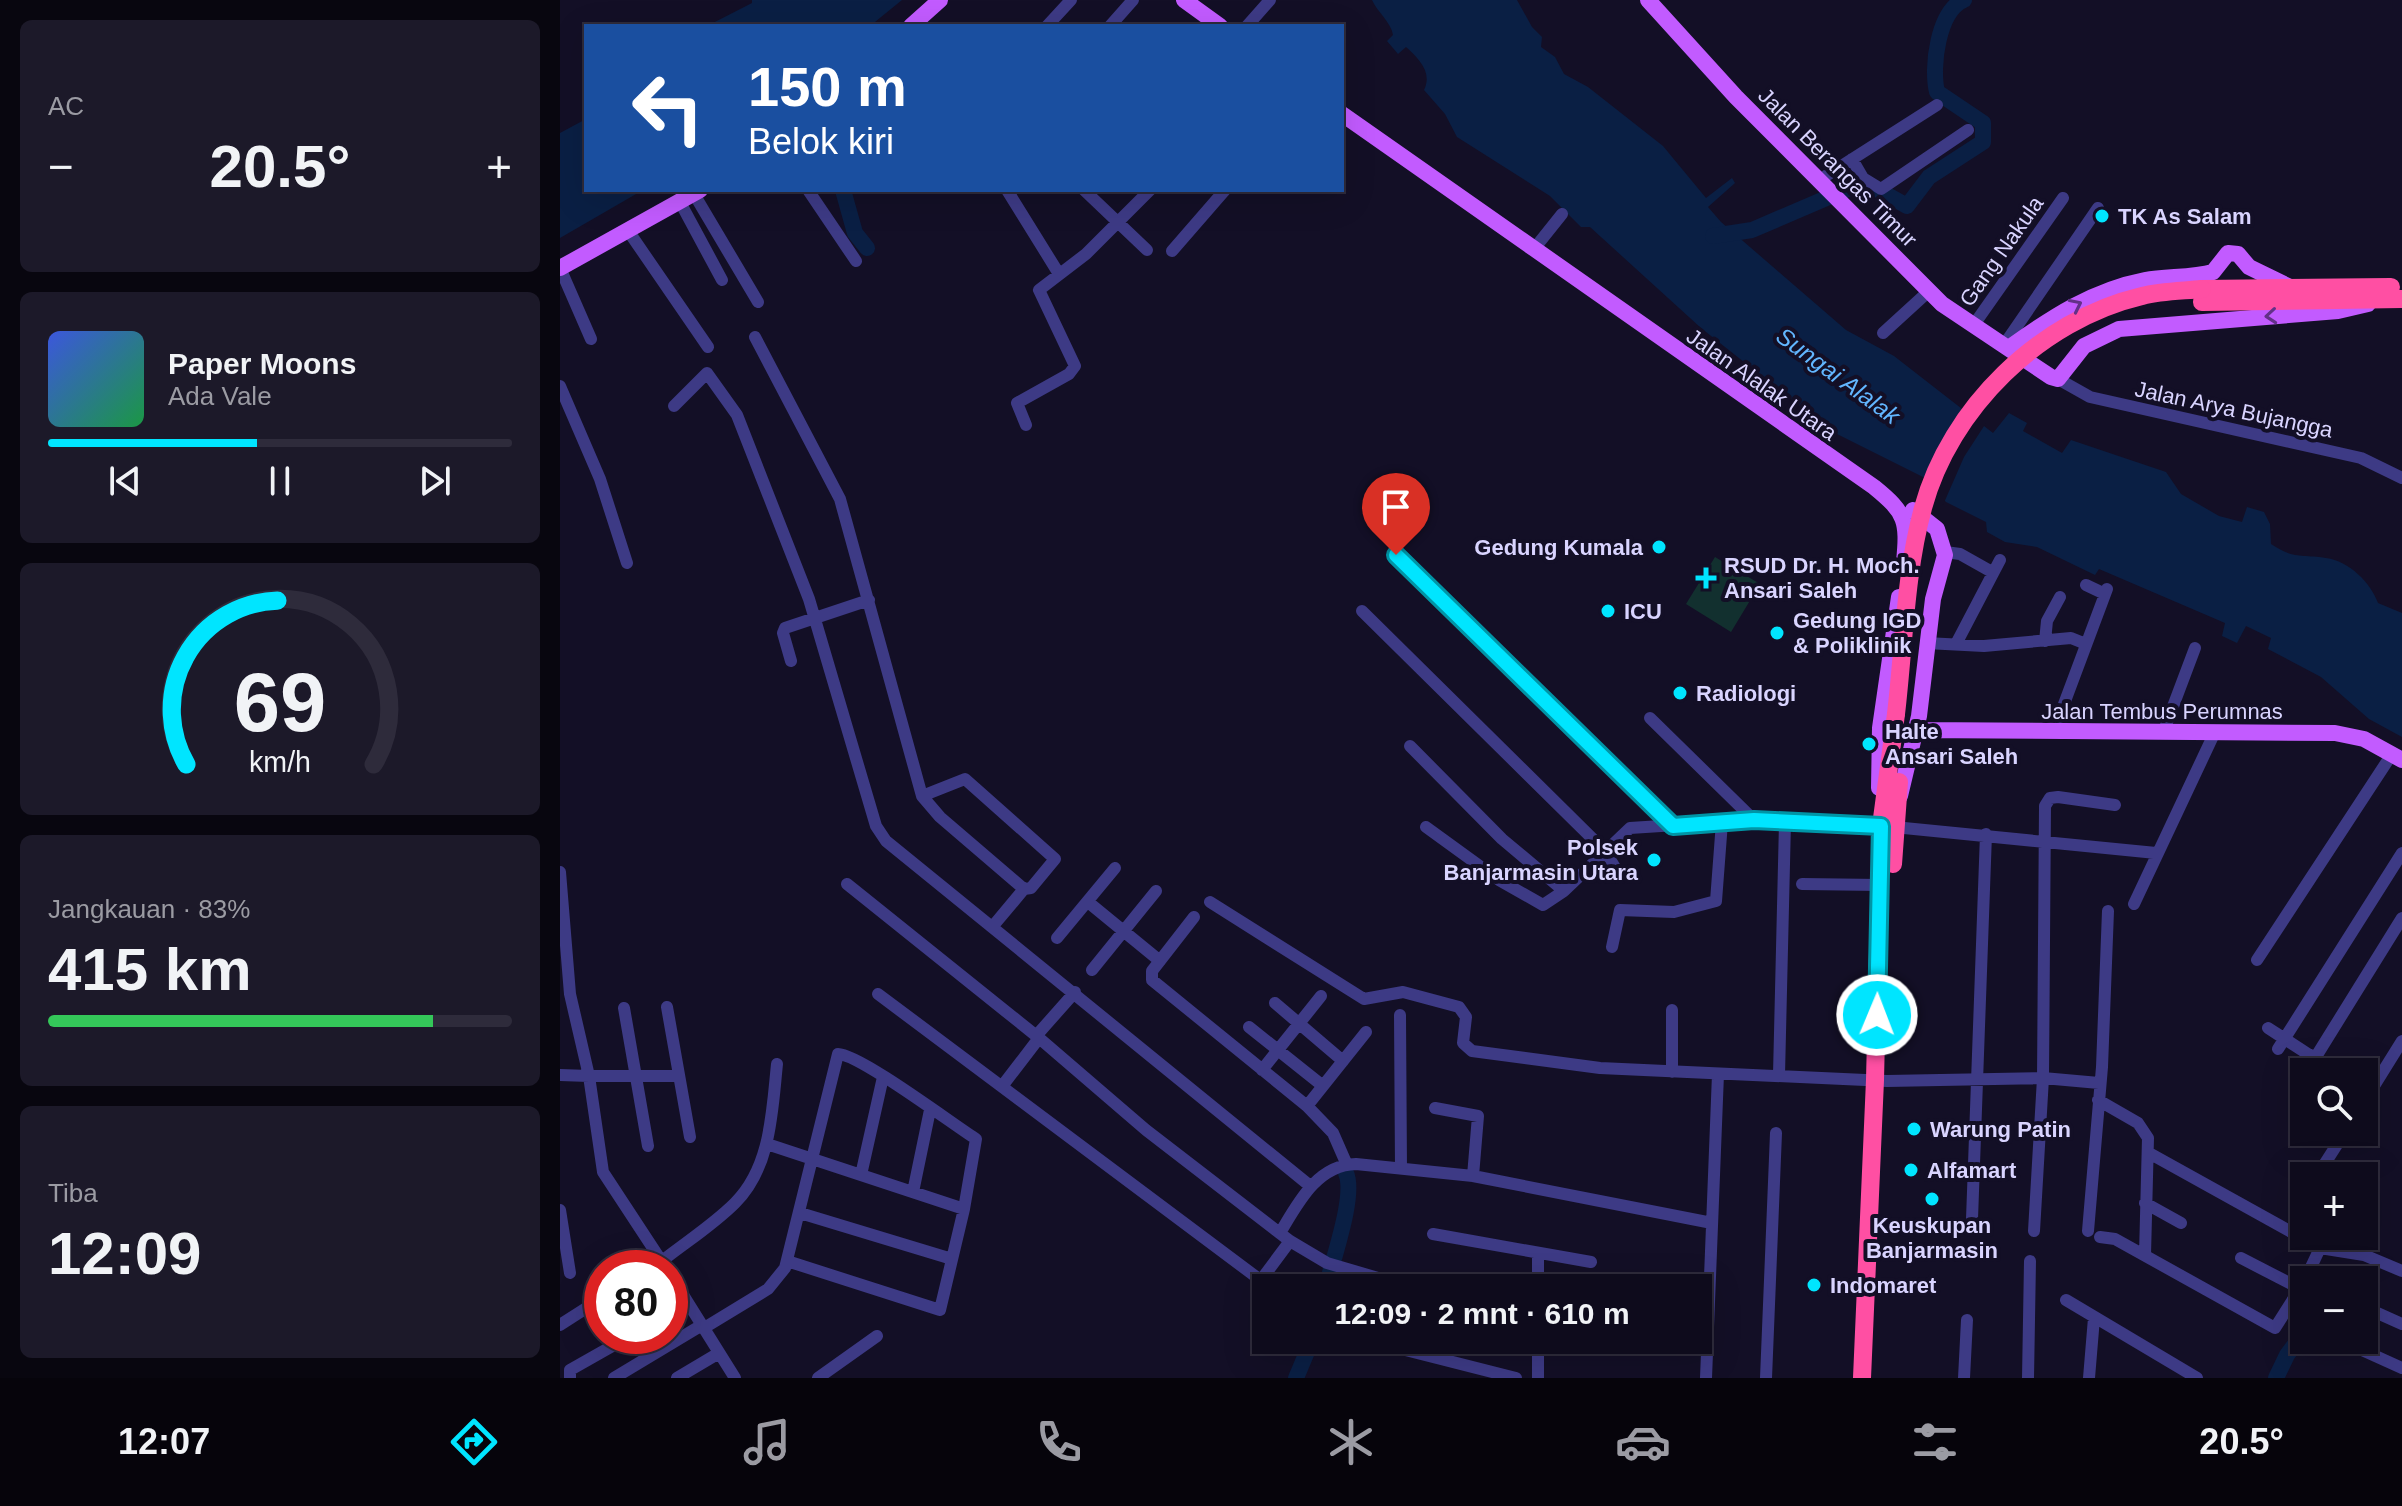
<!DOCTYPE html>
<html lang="id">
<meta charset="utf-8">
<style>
body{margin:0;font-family:Arial,sans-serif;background:#1c1929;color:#f1f3f6;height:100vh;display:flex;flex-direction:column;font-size:30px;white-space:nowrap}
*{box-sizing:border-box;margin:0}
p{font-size:26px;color:#9b9ba3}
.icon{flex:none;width:44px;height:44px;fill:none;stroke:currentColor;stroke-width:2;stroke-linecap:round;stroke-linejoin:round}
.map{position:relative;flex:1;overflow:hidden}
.side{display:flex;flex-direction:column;gap:20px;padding:20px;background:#08060f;width:560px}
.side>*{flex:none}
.guide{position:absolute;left:24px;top:24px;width:760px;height:168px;border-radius:0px;box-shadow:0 8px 32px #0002,0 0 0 2px #2e2b3b;background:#1a4fa0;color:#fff;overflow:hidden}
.controls{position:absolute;left:1730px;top:1058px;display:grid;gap:16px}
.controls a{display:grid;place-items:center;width:88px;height:88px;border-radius:0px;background:#0e0b1c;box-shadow:0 8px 32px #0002,0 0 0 2px #2e2b3b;font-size:40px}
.speed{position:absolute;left:24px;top:1250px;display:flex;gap:16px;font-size:40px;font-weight:700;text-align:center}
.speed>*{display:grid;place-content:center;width:104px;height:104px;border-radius:50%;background:#0e0b1c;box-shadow:0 8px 32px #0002,0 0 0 2px #2e2b3b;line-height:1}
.speed .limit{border:12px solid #d22;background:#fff;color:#111}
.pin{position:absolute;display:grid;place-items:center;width:68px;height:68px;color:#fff;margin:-82px -34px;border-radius:50% 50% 50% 0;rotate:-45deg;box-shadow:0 0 8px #0007}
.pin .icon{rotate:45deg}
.me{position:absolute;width:88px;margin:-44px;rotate:1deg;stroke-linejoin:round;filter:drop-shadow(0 0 6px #0008)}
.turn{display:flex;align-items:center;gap:28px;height:168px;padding:0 32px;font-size:36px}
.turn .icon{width:104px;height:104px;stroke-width:2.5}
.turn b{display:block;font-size:56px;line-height:68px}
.big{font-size:60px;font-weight:600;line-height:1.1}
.side .widget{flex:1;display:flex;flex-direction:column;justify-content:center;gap:12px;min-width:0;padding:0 28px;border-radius:12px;background:#1c1929}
.side .dial{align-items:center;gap:0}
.dial svg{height:208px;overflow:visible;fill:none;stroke:#2e2b3b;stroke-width:7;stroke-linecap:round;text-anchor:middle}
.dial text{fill:#f1f3f6;stroke:none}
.song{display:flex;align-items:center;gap:24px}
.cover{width:96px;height:96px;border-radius:12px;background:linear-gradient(135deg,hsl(230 70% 55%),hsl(140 70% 35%))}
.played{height:8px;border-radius:4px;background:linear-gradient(90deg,#00e5ff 45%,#2e2b3b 45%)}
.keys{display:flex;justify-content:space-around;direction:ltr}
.heat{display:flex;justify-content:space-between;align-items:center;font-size:44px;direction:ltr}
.charge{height:12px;border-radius:6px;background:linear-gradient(90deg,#34c759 83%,#2e2b3b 0)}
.trip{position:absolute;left:692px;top:1274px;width:460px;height:80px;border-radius:0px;background:#0e0b1c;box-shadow:0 8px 32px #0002,0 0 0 2px #2e2b3b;font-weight:600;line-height:80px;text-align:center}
.menu{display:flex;height:128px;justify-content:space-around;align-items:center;background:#06040b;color:#9b9ba3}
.menu .icon{width:56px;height:56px}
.menu .selected{color:#00e5ff}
.menu b{font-size:36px;color:#f1f3f6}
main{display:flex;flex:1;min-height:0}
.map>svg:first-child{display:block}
</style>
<main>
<section class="side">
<div class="widget"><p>AC</p>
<div class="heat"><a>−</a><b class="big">20.5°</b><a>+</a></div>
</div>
<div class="widget">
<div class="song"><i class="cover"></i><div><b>Paper Moons</b><p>Ada Vale</p></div></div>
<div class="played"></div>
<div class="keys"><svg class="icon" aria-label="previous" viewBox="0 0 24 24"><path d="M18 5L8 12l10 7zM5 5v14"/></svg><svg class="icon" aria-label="pause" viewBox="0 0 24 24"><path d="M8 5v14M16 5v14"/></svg><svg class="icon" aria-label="next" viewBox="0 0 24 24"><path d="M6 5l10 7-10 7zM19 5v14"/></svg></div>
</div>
<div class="widget dial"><svg viewBox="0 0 100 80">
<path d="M14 69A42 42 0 1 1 86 69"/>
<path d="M14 69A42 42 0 0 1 49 6" stroke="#00e5ff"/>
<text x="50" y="56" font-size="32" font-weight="700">69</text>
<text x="50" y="72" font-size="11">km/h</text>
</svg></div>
<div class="widget"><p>Jangkauan · 83%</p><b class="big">415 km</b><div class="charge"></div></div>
<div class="widget"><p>Tiba</p><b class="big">12:09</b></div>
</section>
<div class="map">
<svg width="1842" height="1378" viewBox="0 0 1842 1378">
<rect width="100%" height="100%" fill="#130f26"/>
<path fill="#12302f" d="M 1155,557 L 1200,584 L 1171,632 L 1126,604 Z"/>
<path fill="#0a1f44" d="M 192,0 L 342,0 L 310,26 L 147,26 L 192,3 Z
M 812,0 L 957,0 L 972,27 L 982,37 L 981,47 L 995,57 L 1004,74 L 1028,87 L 1103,146 L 1146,198 L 1172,178 L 1175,183 L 1148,207 L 1161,222 L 1286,330 L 1334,356 L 1433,433 L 1449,413 L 1467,423 L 1463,431 L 1502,453 L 1511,440 L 1606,472 L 1621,494 L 1659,516 L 1682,522 L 1687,507 L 1704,512 L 1710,524 L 1711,544 C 1735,560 1741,554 1766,558 C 1789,561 1811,583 1818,603 L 1842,613 L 1842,737 L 1809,719 L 1761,677 L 1708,649 L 1711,638 L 1686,626 L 1677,643 L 1662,636 L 1665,623 L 1539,569 L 1535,575 L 1477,547 L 1445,542 L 1427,532 L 1426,522 L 1386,502 L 1363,477 L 1271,431 L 1141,328 L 1030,227 L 1021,227 L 990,196 L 897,137 L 885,114 L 864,90 C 873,72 858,58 846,47 L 838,54 L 827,41 L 833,35 C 831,22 818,13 812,0 Z
M 26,119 L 26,190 L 83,190 L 0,238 L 0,133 Z"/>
<path fill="#130f26" d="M 1405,407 L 1426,423 L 1404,457 L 1383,505 L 1363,483 Z"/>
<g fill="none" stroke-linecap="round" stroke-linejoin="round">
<path stroke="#0a1f44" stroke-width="16" d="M 283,190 L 295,233 L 307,248
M 1153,236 L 1192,230 L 1304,182 L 1347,206 L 1369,177 L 1423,142 L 1423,123 L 1377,92 C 1371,67 1378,11 1404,0
M 766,1288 C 772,1261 796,1196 786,1173
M 736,1378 L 752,1340
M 1716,1378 L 1727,1355 L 1744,1332"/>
<path stroke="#3d3a85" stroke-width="12" d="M 487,26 L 511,0
M 550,26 L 573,0
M 687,26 L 710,0
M 1292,159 L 1303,178 L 1321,189 L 1408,130
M 1261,179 L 1377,105
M 248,190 L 296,261
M 447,190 L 499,274
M 524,190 L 587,250
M 134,194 L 198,302
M 120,202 L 162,280
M 69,232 L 148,347
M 974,249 L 1002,214
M 612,251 L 665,190
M 0,268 L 31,339
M 1413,326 L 1503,198
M 1323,333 L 1369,291
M 195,337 L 280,499 L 362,796 L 380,817 L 464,889
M 1444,345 L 1538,208
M 1498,379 L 1530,397 L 1801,458 L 1842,478
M 0,386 L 40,479 L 67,563
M 114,406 L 147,373 L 177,415 L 249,599 L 316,826 L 326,841 L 749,1185
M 466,425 L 457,403 L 509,374 L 515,366 L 479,290 L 526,254 L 590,190
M 1385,552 L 1400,554 L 1432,572
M 836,555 L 1113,826
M 1526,585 L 1545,594
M 802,611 L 1045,851 L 1059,874
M 1485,641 L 1487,621 L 1500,597
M 1366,643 L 1424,646 L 1511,638 L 1526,644
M 1396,644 L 1440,560
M 231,661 L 223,633 L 225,628 L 309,600
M 1090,718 L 1194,820
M 1500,733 L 1504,704 L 1547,589
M 1603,733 L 1635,648
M 850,746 L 942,839 L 1004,891
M 362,796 L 405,779 L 495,859 L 471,888 L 464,889 L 433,926
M 866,827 L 939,880 L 983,905 L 1004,891 L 1070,828 L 1194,820 L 1321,826
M 1334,827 L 1596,853
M 0,872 L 10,994 L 29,1076 L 119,1076
M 287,884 L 479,1038 L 443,1085
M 1242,884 L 1320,885
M 528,902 L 600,961
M 650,902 L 804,999 L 843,992 L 899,1007 L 906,1017 L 903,1043 L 912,1051 L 1040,1068 L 1327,1081 L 1483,1078 L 1539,1083
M 1574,904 L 1654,734
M 634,917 L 592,971 L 592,980 L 747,1106 L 773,1133 L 787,1165
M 497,938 L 555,868
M 1052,947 L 1060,910 L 1114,912 L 1156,901 L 1162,822
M 1697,960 L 1832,754
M 532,970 L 596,891
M 318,994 L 711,1288
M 715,1003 L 783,1061
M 107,1007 L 130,1137
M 64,1008 L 88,1146
M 1112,1010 L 1112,1072
M 840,1015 L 841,1168
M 689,1027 L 763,1086
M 1708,1028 L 1751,1056 L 1757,1055 L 1842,918
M 476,1036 L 515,992
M 479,1038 L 586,1130 L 730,1241 L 767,1263 L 852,1288
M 1718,1049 L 1842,853
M 702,1070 L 761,996
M 0,1075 L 29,1076 L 43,1172 L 106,1268
M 1219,1075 L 1225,822
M 1538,1100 L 1578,1123 L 1588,1138 L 1585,1255
M 1804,1102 L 1842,1041
M 747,1106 L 806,1032
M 875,1108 L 918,1116 L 913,1176
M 207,1144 L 404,1209
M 1589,1153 L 1760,1248 L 1804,1255 L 1842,1271
M 1762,1168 L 1785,1132
M 301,1175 L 323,1077
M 353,1192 L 370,1110
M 1585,1203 L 1621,1223
M 0,1210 L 10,1273
M 240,1213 L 392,1259
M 1412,1219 L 1426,834
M 1474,1231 L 1483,1078 L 1485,806 L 1490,798 L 1498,797 L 1555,805
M 1528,1231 L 1542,1067 L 1548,911
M 720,1233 C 738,1203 757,1165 796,1164 L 913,1176 L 1152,1223
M 873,1234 L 1031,1262
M 1540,1237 L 1555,1239 L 1715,1328 L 1744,1282
M 1681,1258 L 1739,1288
M 102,1261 C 126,1242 153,1225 175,1203 C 211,1167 212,1112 217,1064
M 110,1274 L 175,1378
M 701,1280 L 730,1241
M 1745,1280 L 1760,1248
M 978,1288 L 978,1255
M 1506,1300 L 1637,1378
M 1804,1307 L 1842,1324
M 0,1325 L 42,1298
M 144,1328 L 208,1289 L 225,1268 L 278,1054 C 299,1054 391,1123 416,1139 L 404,1209 L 380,1310 L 227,1261
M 806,1340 L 956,1378
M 978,1340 L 978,1378
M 1780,1340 L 1842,1368
M 10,1378 L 10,1370 L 70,1336
M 54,1378 L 142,1325
M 117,1378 L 159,1353
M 258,1378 L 317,1336
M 1146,1378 L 1158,1074
M 1206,1378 L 1216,1133
M 1404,1378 L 1407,1320
M 1468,1378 L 1470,1261
M 1529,1378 L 1534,1318"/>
<path stroke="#c25bff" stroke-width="16" d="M 624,0 L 660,26
M 1088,0 L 1176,97 L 1382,304 L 1491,377 L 1498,379 L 1524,346 L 1559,329 L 1778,311 L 1808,304
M 351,26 L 380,0
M 782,114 L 1314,487 C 1346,513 1348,521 1344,562
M 0,268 L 140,190
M 1450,347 C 1492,317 1533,290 1585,280 C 1607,276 1632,278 1653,272 L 1668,253 L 1678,254 L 1689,267 L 1730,287
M 1356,730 L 1775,733 L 1804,739 L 1842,760
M 1319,788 L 1320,728 L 1339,597
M 1340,796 L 1359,716 L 1373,599 L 1385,555 L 1377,529 L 1353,510"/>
<path stroke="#ff4fa3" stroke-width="18" d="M 1642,289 L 1831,287
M 1642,302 L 1842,299
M 1333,864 L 1339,782
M 1302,1378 L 1315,1080 L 1321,826 L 1336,714"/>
<path stroke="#ff4fa3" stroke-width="18" d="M 1336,714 C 1344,647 1345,573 1363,508 C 1390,408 1480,320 1582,296 C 1601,291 1622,291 1642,289"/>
</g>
<defs><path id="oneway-chevron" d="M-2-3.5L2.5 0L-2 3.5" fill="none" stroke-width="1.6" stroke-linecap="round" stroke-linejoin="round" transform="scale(2)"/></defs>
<g stroke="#623188">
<use href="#oneway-chevron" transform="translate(1516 305) rotate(-26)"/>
<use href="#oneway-chevron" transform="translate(1711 316) rotate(175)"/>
</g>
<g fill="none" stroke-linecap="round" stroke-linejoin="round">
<defs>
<path id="route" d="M 836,555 L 1113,826 L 1194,820 L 1321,826 L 1317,1015"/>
</defs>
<use href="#route" stroke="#0095a6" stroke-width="20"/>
<use href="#route" stroke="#00e5ff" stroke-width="14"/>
</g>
<g fill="#00e5ff" stroke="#130f26" stroke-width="3">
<circle cx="1542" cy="216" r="8"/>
<circle cx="1099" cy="547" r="8"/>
<path d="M1142 566h8v8h8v8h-8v8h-8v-8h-8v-8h8z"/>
<circle cx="1048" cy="611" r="8"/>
<circle cx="1217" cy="633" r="8"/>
<circle cx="1120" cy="693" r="8"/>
<circle cx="1309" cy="744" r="8"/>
<circle cx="1094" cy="860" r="8"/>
<circle cx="1354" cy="1129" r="8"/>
<circle cx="1351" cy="1170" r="8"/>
<circle cx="1372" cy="1199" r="8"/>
<circle cx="1254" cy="1285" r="8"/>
</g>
<g text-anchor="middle" stroke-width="8" stroke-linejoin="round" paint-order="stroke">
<g font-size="22" fill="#d9d4ff" stroke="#130f26">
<text transform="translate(1278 167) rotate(45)" y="8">Jalan Berangas Timur</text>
<text transform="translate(1441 251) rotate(-55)" y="8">Gang Nakula</text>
<text transform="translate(1202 384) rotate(35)" y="8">Jalan Alalak Utara</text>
<text transform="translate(1674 409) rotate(12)" y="8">Jalan Arya Bujangga</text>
<text x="1602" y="719">Jalan Tembus Perumnas</text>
</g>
<g font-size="22" font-weight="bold" fill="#d9d4ff" stroke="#130f26" text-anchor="start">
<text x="1558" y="224">TK As Salam</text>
<text x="1083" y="555" text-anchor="end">Gedung Kumala</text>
<text x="1164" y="573">RSUD Dr. H. Moch.<tspan x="1164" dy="25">Ansari Saleh</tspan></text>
<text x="1064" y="619">ICU</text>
<text x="1233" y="628">Gedung IGD<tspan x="1233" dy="25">&amp; Poliklinik</tspan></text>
<text x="1136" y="701">Radiologi</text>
<text x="1325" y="739">Halte<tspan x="1325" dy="25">Ansari Saleh</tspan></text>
<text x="1078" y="855" text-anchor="end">Polsek<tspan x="1078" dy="25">Banjarmasin Utara</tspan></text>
<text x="1370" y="1137">Warung Patin</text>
<text x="1367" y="1178">Alfamart</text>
<text x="1372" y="1233" text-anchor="middle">Keuskupan<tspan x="1372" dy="25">Banjarmasin</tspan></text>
<text x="1270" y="1293">Indomaret</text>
</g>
<g font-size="24" font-style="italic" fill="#62b6ff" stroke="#130f26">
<text transform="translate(1278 376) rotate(36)" y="8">Sungai Alalak</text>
</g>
</g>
</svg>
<div class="controls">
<a><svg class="icon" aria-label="search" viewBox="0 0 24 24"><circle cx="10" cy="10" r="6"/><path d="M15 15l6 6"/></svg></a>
<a>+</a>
<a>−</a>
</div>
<div class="speed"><div class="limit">80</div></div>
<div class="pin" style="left:836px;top:555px;background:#d93025"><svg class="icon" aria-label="arrive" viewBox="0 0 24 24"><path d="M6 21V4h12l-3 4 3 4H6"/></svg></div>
<svg class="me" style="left:1317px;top:1015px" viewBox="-20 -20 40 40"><circle r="17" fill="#00e5ff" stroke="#fff" stroke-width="3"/><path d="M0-11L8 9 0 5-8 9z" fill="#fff"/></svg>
<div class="trip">12:09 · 2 mnt · 610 m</div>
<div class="guide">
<div class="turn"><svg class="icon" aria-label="left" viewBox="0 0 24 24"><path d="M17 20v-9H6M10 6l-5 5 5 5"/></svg><div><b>150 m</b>Belok kiri</div></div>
</div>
</div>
</main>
<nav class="menu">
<b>12:07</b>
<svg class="icon selected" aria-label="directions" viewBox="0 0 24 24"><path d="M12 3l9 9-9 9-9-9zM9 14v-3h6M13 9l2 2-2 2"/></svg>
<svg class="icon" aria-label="music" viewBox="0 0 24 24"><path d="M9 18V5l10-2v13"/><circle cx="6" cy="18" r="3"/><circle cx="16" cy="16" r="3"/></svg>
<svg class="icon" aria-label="phone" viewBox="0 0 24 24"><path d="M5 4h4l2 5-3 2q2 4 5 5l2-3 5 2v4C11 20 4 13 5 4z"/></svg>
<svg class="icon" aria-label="climate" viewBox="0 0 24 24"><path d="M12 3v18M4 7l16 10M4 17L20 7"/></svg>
<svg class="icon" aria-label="car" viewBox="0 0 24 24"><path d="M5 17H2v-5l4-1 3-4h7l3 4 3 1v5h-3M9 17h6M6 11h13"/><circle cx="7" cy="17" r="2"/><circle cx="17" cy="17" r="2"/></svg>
<svg class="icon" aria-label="filters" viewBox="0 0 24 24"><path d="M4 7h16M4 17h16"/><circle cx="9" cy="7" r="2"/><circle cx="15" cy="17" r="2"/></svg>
<b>20.5°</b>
</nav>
